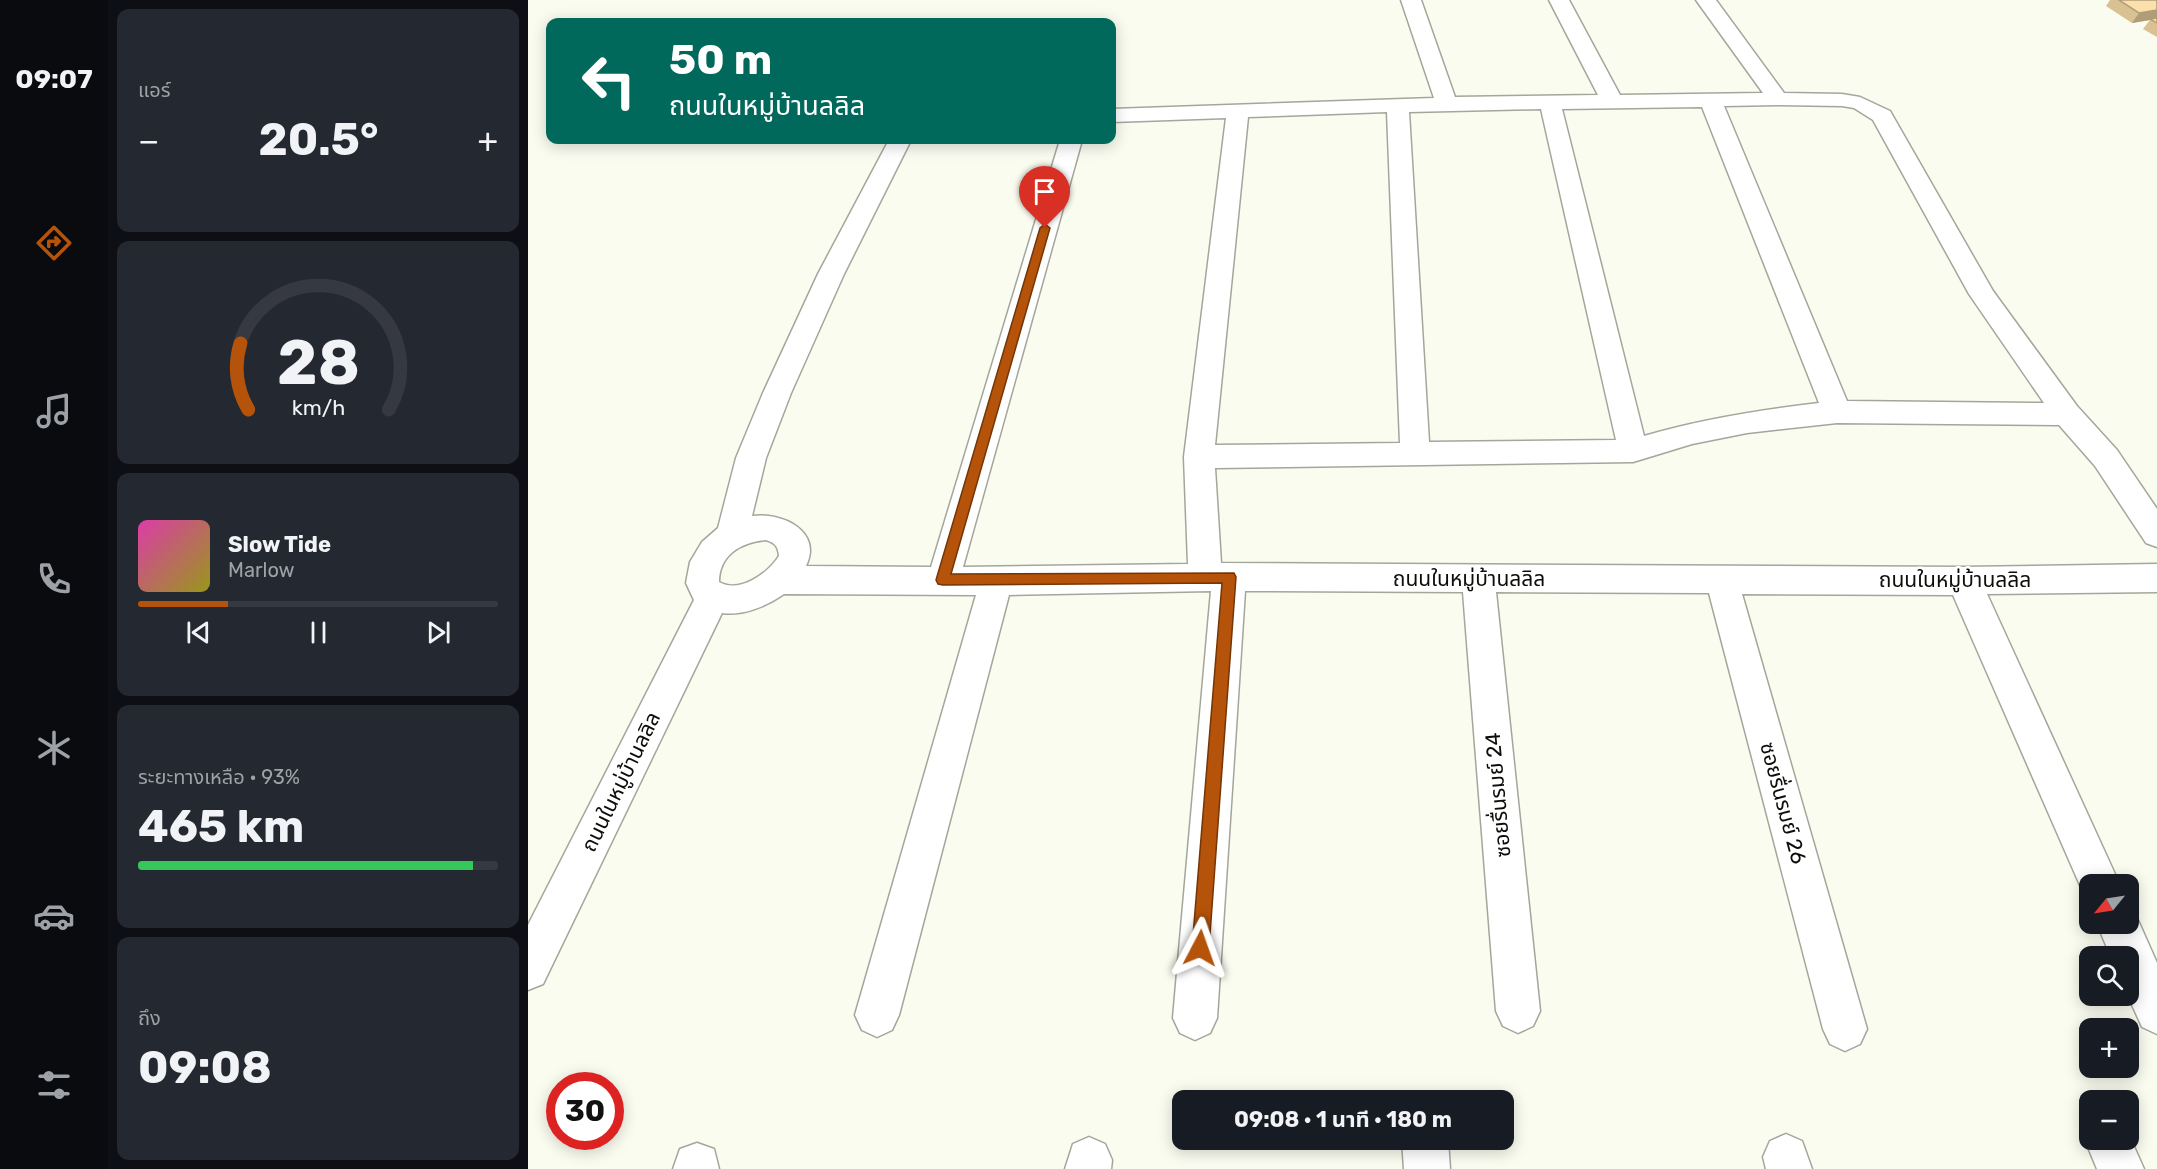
<!DOCTYPE html>
<html lang="th">
<meta charset="utf-8">
<style>
body{margin:0;font-family:Rubik,"Noto Sans Thai",sans-serif;background:#242831;color:#f1f3f6;height:100vh;display:flex;flex-direction:column;font-size:22px;white-space:nowrap}
*{box-sizing:border-box;margin:0}
p{font-size:20px;color:#9ea1a6}
.icon{flex:none;width:33px;height:33px;fill:none;stroke:currentColor;stroke-width:2;stroke-linecap:round;stroke-linejoin:round}
.map{position:relative;flex:1;overflow:hidden}
.side{display:flex;flex-direction:column;gap:9px;padding:9px;background:#0d0f14;width:420px}
.side>*{flex:none}
.banner{position:absolute;left:18px;top:18px;width:570px;height:126px;border-radius:12px;box-shadow:0 3px 15px #0003;background:#00695c;color:#fff;overflow:hidden}
.needle{width:39px;rotate:240deg}
.controls{position:absolute;left:1551px;top:874px;display:grid;gap:12px}
.controls a{display:grid;place-items:center;width:60px;height:60px;border-radius:12px;background:#171b24;box-shadow:0 3px 15px #0003;font-size:30px}
.speed{position:absolute;left:18px;top:1072px;display:flex;gap:12px;font-size:30px;font-weight:700;text-align:center}
.speed>*{display:grid;place-content:center;width:78px;height:78px;border-radius:50%;background:#171b24;box-shadow:0 3px 15px #0003;line-height:1}
.speed .limit{border:9px solid #d22;background:#fff;color:#111}
.pin{position:absolute;display:grid;place-items:center;width:51px;height:51px;color:#fff;margin:-62px -26px;border-radius:50% 50% 50% 0;rotate:-45deg;box-shadow:0 0 6px #0007}
.pin .icon{rotate:45deg}
.me{position:absolute;width:66px;margin:-33px;rotate:4deg;stroke-linejoin:round;filter:drop-shadow(0 0 4px #0008)}
.turn{display:flex;align-items:center;gap:21px;height:126px;padding:0 24px;font-size:27px}
.turn .icon{width:78px;height:78px;stroke-width:2.5}
.turn b{display:block;font-size:42px;line-height:51px}
.big{font-size:45px;font-weight:700;line-height:1.1}
.side .tile{flex:1;display:flex;flex-direction:column;justify-content:center;gap:9px;min-width:0;padding:0 21px;border-radius:12px;background:#242831}
.side .dial{align-items:center;gap:0}
.dial svg{height:156px;overflow:visible;fill:none;stroke:#363941;stroke-width:7;stroke-linecap:round;text-anchor:middle}
.dial text{fill:#f1f3f6;stroke:none}
.song{display:flex;align-items:center;gap:18px}
.cover{width:72px;height:72px;border-radius:9px;background:linear-gradient(135deg,hsl(320 70% 55%),hsl(60 70% 35%))}
.played{height:6px;border-radius:3px;background:linear-gradient(90deg,#b45309 25%,#363941 25%)}
.keys{display:flex;justify-content:space-around;direction:ltr}
.heat{display:flex;justify-content:space-between;align-items:center;font-size:33px;direction:ltr}
.charge{height:9px;border-radius:4px;background:linear-gradient(90deg,#34c759 93%,#363941 0)}
.trip{position:absolute;left:644px;top:1090px;width:342px;height:60px;border-radius:12px;background:#171b24;box-shadow:0 3px 15px #0003;font-weight:700;line-height:60px;text-align:center}
main{display:flex;flex:1;min-height:0}
.menu{display:flex;flex-direction:column;width:108px;justify-content:space-around;align-items:center;background:#090b0e;color:#9ea1a6}
.menu .icon{width:42px;height:42px}
.menu .active{color:#b45309}
.menu b{font-size:27px;color:#f1f3f6}
.map>svg:first-child{display:block}
</style>
<main>
<nav class="menu">
<b>09:07</b>
<svg class="icon active" aria-label="directions" viewBox="0 0 24 24"><path d="M12 3l9 9-9 9-9-9zM9 14v-3h6M13 9l2 2-2 2"/></svg>
<svg class="icon" aria-label="music" viewBox="0 0 24 24"><path d="M9 18V5l10-2v13"/><circle cx="6" cy="18" r="3"/><circle cx="16" cy="16" r="3"/></svg>
<svg class="icon" aria-label="phone" viewBox="0 0 24 24"><path d="M5 4h4l2 5-3 2q2 4 5 5l2-3 5 2v4C11 20 4 13 5 4z"/></svg>
<svg class="icon" aria-label="climate" viewBox="0 0 24 24"><path d="M12 3v18M4 7l16 10M4 17L20 7"/></svg>
<svg class="icon" aria-label="car" viewBox="0 0 24 24"><path d="M5 17H2v-5l4-1 3-4h7l3 4 3 1v5h-3M9 17h6M6 11h13"/><circle cx="7" cy="17" r="2"/><circle cx="17" cy="17" r="2"/></svg>
<svg class="icon" aria-label="filters" viewBox="0 0 24 24"><path d="M4 7h16M4 17h16"/><circle cx="9" cy="7" r="2"/><circle cx="15" cy="17" r="2"/></svg>
</nav>
<section class="side">
<div class="tile"><p>แอร์</p>
<div class="heat"><a>−</a><b class="big">20.5°</b><a>+</a></div>
</div>
<div class="tile dial"><svg viewBox="0 0 100 80">
<path d="M14 69A42 42 0 1 1 86 69"/>
<path d="M14 69A42 42 0 0 1 10 35" stroke="#b45309"/>
<text x="50" y="56" font-size="32" font-weight="700">28</text>
<text x="50" y="72" font-size="11">km/h</text>
</svg></div>
<div class="tile">
<div class="song"><i class="cover"></i><div><b>Slow Tide</b><p>Marlow</p></div></div>
<div class="played"></div>
<div class="keys"><svg class="icon" aria-label="previous" viewBox="0 0 24 24"><path d="M18 5L8 12l10 7zM5 5v14"/></svg><svg class="icon" aria-label="pause" viewBox="0 0 24 24"><path d="M8 5v14M16 5v14"/></svg><svg class="icon" aria-label="next" viewBox="0 0 24 24"><path d="M6 5l10 7-10 7zM19 5v14"/></svg></div>
</div>
<div class="tile"><p>ระยะทางเหลือ · 93%</p><b class="big">465 km</b><div class="charge"></div></div>
<div class="tile"><p>ถึง</p><b class="big">09:08</b></div>
</section>
<div class="map">
<svg width="1629" height="1169" viewBox="0 0 1629 1169">
<rect width="100%" height="100%" fill="#fafcf0"/>
<g fill="none" stroke-linecap="round" stroke-linejoin="round">
<defs>
<path id="minor" d="M 873,0 L 893,0 L 927,97 L 1070,95 L 1021,0 L 1041,0 L 1092,95 L 1235,93 L 1168,0 L 1188,0 L 1256,93 L 1314,94 L 1332,97 L 1362,111 L 1465,291 L 1549,406 L 1589,450 L 1629,509 L 1629,547 L 1618,543 L 1567,466 L 1531,425 L 1309,423 L 1219,433 L 1164,444 L 1105,462 L 687,468 L 693,563 L 1436,567 L 1629,564 L 1629,592 L 1459,594 L 1592,885 L 1562,885 L 1562,901 L 1558,899 L 1425,595 L 1214,594 L 1339,1029 L 1332,1044 L 1317,1051 L 1302,1044 L 1295,1029 L 1181,593 L 968,592 L 1012,1011 L 1005,1026 L 990,1033 L 975,1026 L 968,1011 L 935,592 L 717,591 L 689,1018 L 682,1033 L 667,1040 L 652,1033 L 645,1018 L 683,591 L 481,595 L 371,1015 L 364,1030 L 349,1037 L 334,1030 L 327,1015 L 448,595 L 256,594 C 239,606 215,616 194,613 L 15,984 L 0,990 L 0,925 L 166,600 L 158,583 L 162,562 L 174,542 L 190,528 L 208,458 L 235,393 L 290,274 L 361,140 L 383,140 L 316,274 L 263,393 L 238,458 L 224,516 C 254,512 295,531 278,566 L 403,567 L 532,140 L 554,140 L 435,567 L 660,564 L 656,457 L 698,118 L 584,122 L 584,109 L 906,98 ZM 1250,105 L 1314,106 L 1326,108 L 1345,120 L 1441,294 L 1516,403 L 1319,401 L 1196,106 ZM 1174,107 L 1291,403 C 1231,410 1174,419 1116,436 L 1034,109 ZM 1013,109 L 1088,440 L 901,442 L 881,112 ZM 859,112 L 872,443 L 687,445 L 720,117 ZM 238,540 C 247,543 250,546 251,556 C 240,573 212,594 191,582 C 191,555 213,542 238,540 Z
M 1600,908 L 1605,909 L 1629,963 L 1629,1034 L 1614,1027 L 1600,996 L 1600,957 L 1583,957 L 1569,924 L 1600,924 Z
M 1562,1129 L 1562,1140 L 1600,1140 L 1600,1133 L 1616,1169 L 1569,1169 L 1557,1140 Z
M 1258,1134 L 1274,1141 L 1284,1169 L 1238,1169 L 1235,1157 L 1242,1141 Z
M 561,1137 L 577,1144 L 584,1160 L 583,1169 L 537,1169 L 545,1144 Z
M 874,1140 L 920,1140 L 922,1169 L 876,1169 Z
M 169,1143 L 186,1149 L 191,1169 L 145,1169 L 152,1149 Z"/>
</defs>
<use href="#minor" stroke="#a5a69b" stroke-width="3"/>
<use href="#minor" fill="#fff" fill-rule="evenodd"/>
</g>
<path fill="#d9c194" d="M 1582,0 L 1628,0 L 1629,1 L 1629,37 L 1615,29 L 1622,20 L 1604,23 L 1578,6 Z"/>
<path fill="#b09d78" d="M 1629,10 L 1629,18 L 1622,19 L 1622,20 L 1604,23 L 1611,13 Z"/>
<path fill="#fce0ac" stroke="#b09d78" stroke-width="1.5" d="M 1591,0 L 1628,0 L 1629,1 L 1629,10 L 1611,13 Z
M 1629,18 L 1629,23 L 1622,19 Z"/>
<path fill="#b45309" stroke="#753606" stroke-width="1.5" d="M 517,224 L 522,228 L 423,574 L 706,573 L 708,577 L 681,948 L 679,954 L 672,957 L 666,954 L 664,948 L 694,583 L 415,585 L 410,584 L 408,580 L 512,228 Z"/>
<g text-anchor="middle" stroke-width="5" stroke-linejoin="round" paint-order="stroke">
<g font-size="21" fill="#0d0d0a" stroke="#fff">
<text x="941" y="586">ถนนในหมู่บ้านลลิล</text>
<text x="1427" y="587">ถนนในหมู่บ้านลลิล</text>
<text transform="translate(93 782) rotate(-64)" y="7">ถนนในหมู่บ้านลลิล</text>
<text transform="translate(970 795) rotate(-95)" y="7">ซอยรื่นรมย์ 24</text>
<text transform="translate(1255 803) rotate(75)" y="7">ซอยรื่นรมย์ 26</text>
</g>
</g>
</svg>
<div class="controls">
<a><svg class="needle" viewBox="-14 -14 28 28"><path d="M0-13l5 13h-10z" fill="#e53935"/><path d="M0 13l5-13h-10z" fill="#9ea1a6"/></svg></a>
<a><svg class="icon" aria-label="search" viewBox="0 0 24 24"><circle cx="10" cy="10" r="6"/><path d="M15 15l6 6"/></svg></a>
<a>+</a>
<a>−</a>
</div>
<div class="speed"><div class="limit">30</div></div>
<div class="pin" style="left:517px;top:228px;background:#d93025"><svg class="icon" aria-label="arrive" viewBox="0 0 24 24"><path d="M6 21V4h12l-3 4 3 4H6"/></svg></div>
<svg class="me" style="left:672px;top:948px" viewBox="-20 -20 40 40"><path d="M0-17L14 15 0 8-14 15z" fill="#b45309" stroke="#fff" stroke-width="4"/></svg>
<div class="trip">09:08 · 1 นาที · 180 m</div>
<div class="banner">
<div class="turn"><svg class="icon" aria-label="left" viewBox="0 0 24 24"><path d="M17 20v-9H6M10 6l-5 5 5 5"/></svg><div><b>50 m</b>ถนนในหมู่บ้านลลิล</div></div>
</div>
</div>
</main>
